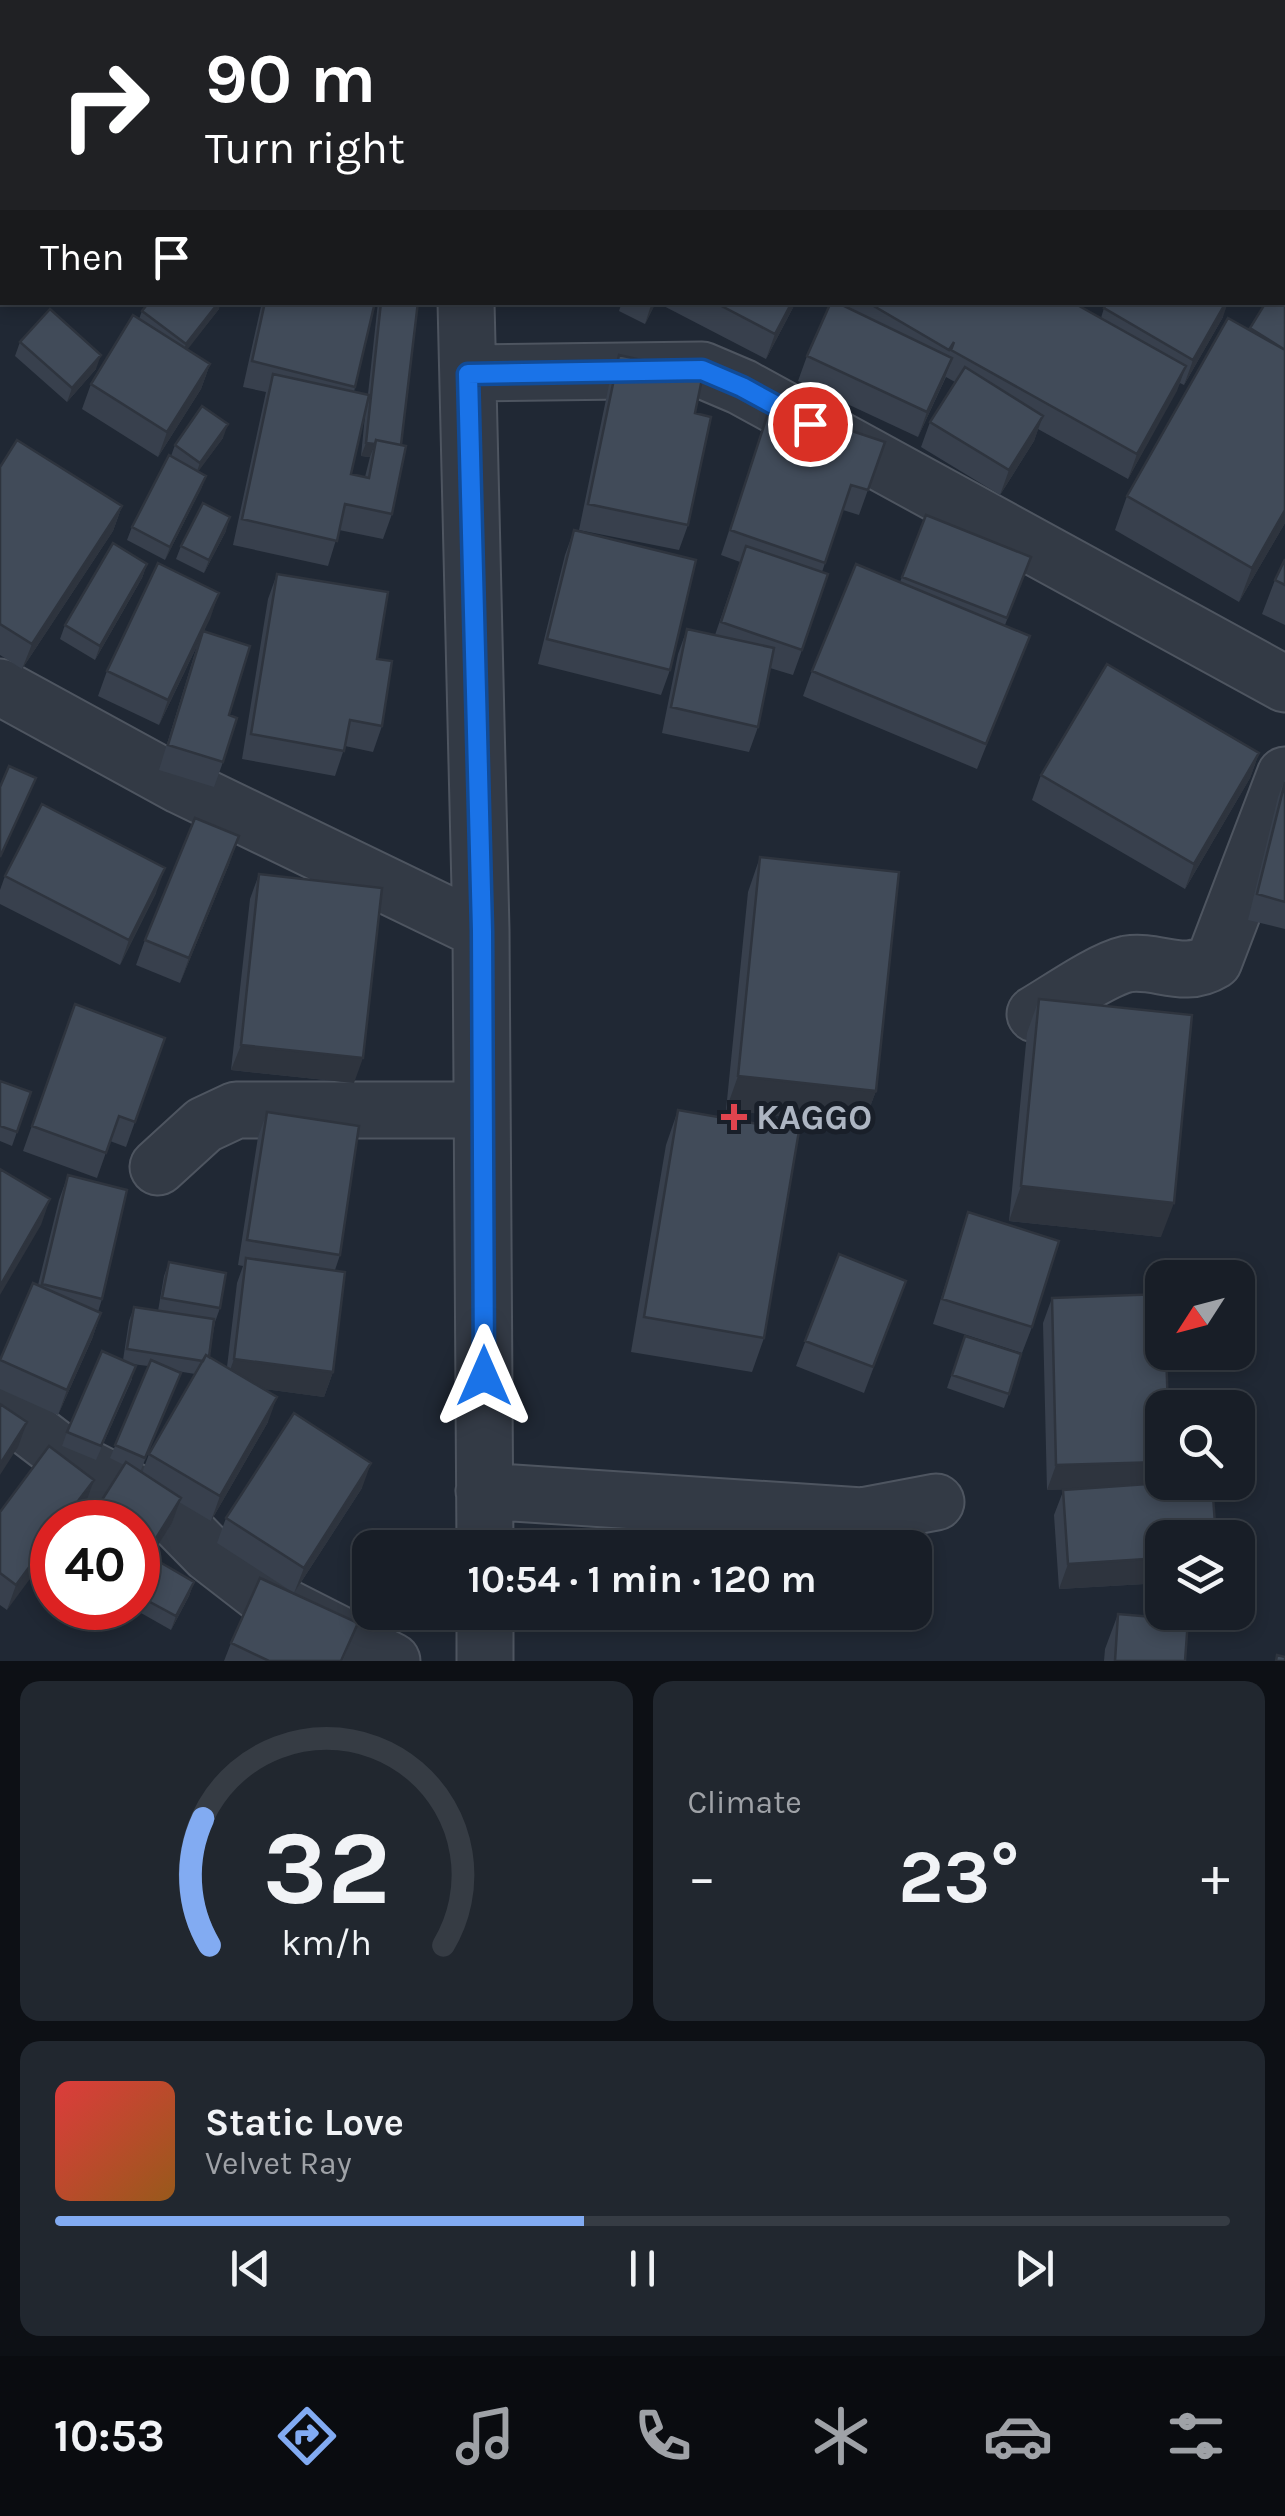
<!DOCTYPE html>
<meta charset="utf-8">
<style>
body{margin:0;font-family:Karla,sans-serif;background:#21272f;color:#f1f3f6;height:100vh;display:flex;flex-direction:column;font-size:38px;white-space:nowrap}
*{box-sizing:border-box;margin:0}
p{font-size:32px;color:#9fa2a7}
.icon{flex:none;width:55px;height:55px;fill:none;stroke:currentColor;stroke-width:2;stroke-linecap:round;stroke-linejoin:round}
.map{position:relative;height:1661px;overflow:hidden}
.details{display:flex;flex-direction:column;gap:20px;padding:20px;background:#0d1015;flex:1}
.details>*{flex:none}
.guide{position:absolute;left:0px;top:0px;width:1285px;height:305px;box-shadow:0 5px 15px #0003,0 0 0 2px #363c44;background:#202124;color:#fff;overflow:hidden}
.needle{width:65px;rotate:234deg}
.controls{position:absolute;left:1145px;top:1260px;display:grid;gap:20px}
.controls a{display:grid;place-items:center;width:110px;height:110px;border-radius:20px;background:#181e27;box-shadow:0 5px 15px #0003,0 0 0 2px #363c44;font-size:50px}
.speed{position:absolute;left:30px;top:1500px;display:flex;gap:20px;font-size:50px;font-weight:700;text-align:center}
.speed>*{display:grid;place-content:center;width:130px;height:130px;border-radius:50%;background:#181e27;box-shadow:0 5px 15px #0003,0 0 0 2px #363c44;line-height:1}
.speed .limit{border:15px solid #d22;background:#fff;color:#111}
.pin{position:absolute;display:grid;place-items:center;width:85px;height:85px;color:#fff;margin:-42px;border:5px solid #fff;border-radius:50%;box-shadow:0 2px 10px #0007}
.me{position:absolute;width:110px;margin:-55px;rotate:0deg;stroke-linejoin:round;filter:drop-shadow(0 0 8px #0008)}
.turn{display:flex;align-items:center;gap:35px;height:210px;padding:0 40px;font-size:45px}
.turn .icon{width:130px;height:130px;stroke-width:2.5}
.turn b{display:block;font-size:70px;line-height:85px}
.then{display:flex;align-items:center;height:95px;padding:0 40px;background:#0003;gap:20px;font-size:38px}
.big{font-size:75px;font-weight:700;line-height:1.1}
.details .tile{flex:1;display:flex;flex-direction:column;justify-content:center;gap:15px;min-width:0;padding:0 35px;border-radius:20px;background:#21272f}
.details .dial{align-items:center;gap:0}
.dial svg{height:260px;overflow:visible;fill:none;stroke:#363c44;stroke-width:7;stroke-linecap:round;text-anchor:middle}
.dial text{fill:#f1f3f6;stroke:none}
.song{display:flex;align-items:center;gap:30px}
.cover{width:120px;height:120px;border-radius:15px;background:linear-gradient(135deg,hsl(0 70% 55%),hsl(30 70% 35%))}
.played{height:10px;border-radius:5px;background:linear-gradient(90deg,#82abf2 45%,#363c44 45%)}
.keys{display:flex;justify-content:space-around;direction:ltr}
.heat{display:flex;justify-content:space-between;align-items:center;font-size:55px;direction:ltr}
.details .tiles{flex:1;display:grid;gap:20px;grid-template-columns:1fr 1fr}
.tile:last-child{grid-column:span 2}
.trip{position:absolute;left:352px;top:1530px;width:580px;height:100px;border-radius:20px;background:#181e27;box-shadow:0 5px 15px #0003,0 0 0 2px #363c44;font-weight:700;line-height:100px;text-align:center}
.menu{display:flex;height:160px;justify-content:space-around;align-items:center;background:#0a0c10;color:#9fa2a7}
.menu .icon{width:70px;height:70px}
.menu .active{color:#82abf2}
.menu b{font-size:45px;color:#f1f3f6}
.map>svg:first-child{display:block}
</style>
<div class="map">
<svg width="1285" height="1661" viewBox="0 0 1285 1661">
<rect width="100%" height="100%" fill="#202834"/>
<g fill="none" stroke-linecap="round" stroke-linejoin="round">
<defs>
<path id="minor" d="M 459,0 L 459,2
M 466,302 L 481,931 L 485,1548
M 468,373 L 702,370 L 742,387 L 1285,684
M 0,687 L 181,786 L 481,931
M 1035,1014 C 1059,1000 1101,970 1127,964 C 1158,959 1183,980 1214,961 L 1285,775
M 158,1167 L 204,1125 L 236,1110 L 482,1110
M 0,1406 L 68,1458 L 162,1506 L 209,1554 L 262,1595 L 392,1661
M 484,1491 L 862,1516 L 936,1502
M 485,1612 L 485,1661"/>
</defs>
<use href="#minor" stroke="#4e5560" stroke-width="59"/>
<use href="#minor" stroke="#333a45" stroke-width="55"/>
</g>
<path fill="#38404d" fill-rule="evenodd" d="M 1036,0 L 1161,0 L 1160,2 L 1035,2 Z
M 1189,0 L 1254,0 L 1252,2 L 1188,2 Z
M 1285,275 L 1285,523 L 1239,602 L 1115,530 L 1127,496 L 1249,330 Z
M 262,302 L 375,302 L 354,392 L 368,394 L 378,302 L 418,302 L 392,514 L 383,539 L 339,530 L 328,566 L 233,545 L 266,392 L 243,387 ZM 366,405 L 361,456 L 370,457 L 365,477 L 351,474 Z
M 622,302 L 656,302 L 645,324 L 619,311 Z
M 656,302 L 796,302 L 766,359 Z
M 831,302 L 1072,302 L 1101,318 L 1104,308 L 1223,317 L 1184,385 L 1180,383 L 1128,479 L 1038,429 L 1034,441 L 1000,495 L 921,447 L 930,422 L 955,382 L 946,377 L 918,437 L 798,381 L 807,356 Z
M 219,309 L 187,349 L 210,364 L 201,389 L 158,457 L 82,409 L 91,384 L 139,319 L 142,311 Z
M 20,342 L 96,369 L 67,402 L 15,356 Z
M 619,355 L 695,413 L 688,525 L 679,550 L 579,530 L 610,380 Z
M 771,404 L 885,442 L 859,515 L 843,510 L 822,572 L 802,650 L 793,675 L 770,668 L 758,727 L 749,752 L 662,733 L 678,654 L 687,629 L 715,635 L 740,562 L 721,555 Z
M 223,438 L 198,471 L 206,476 L 201,489 L 165,560 L 127,540 L 132,527 L 171,456 L 175,445 Z
M 0,467 L 122,506 L 113,531 L 22,669 L 0,655 Z
M 574,530 L 670,670 L 661,695 L 538,664 L 565,555 Z
M 226,531 L 204,573 L 176,559 L 181,546 Z
M 1031,557 L 1005,625 L 1030,636 L 977,769 L 803,696 L 812,671 L 900,582 L 902,577 Z
M 1285,559 L 1285,625 L 1262,614 L 1275,580 Z
M 147,564 L 142,578 L 95,660 L 60,639 L 65,625 Z
M 277,574 L 377,659 L 382,726 L 373,752 L 345,746 L 335,776 L 242,759 L 268,599 Z
M 219,593 L 204,631 L 229,715 L 223,762 L 214,787 L 159,770 L 197,646 L 159,725 L 98,696 L 107,671 Z
M 1259,753 L 1250,778 L 1185,889 L 1032,800 L 1041,775 Z
M 1285,779 L 1285,929 L 1248,920 L 1278,797 Z
M 760,857 L 876,1091 L 863,1125 L 726,1110 L 748,892 Z
M 230,862 L 180,983 L 136,965 L 145,940 Z
M 259,874 L 354,1083 L 231,1070 L 250,899 Z
M 5,876 L 156,893 L 120,965 L 0,904 L 0,890 Z
M 1039,999 L 1161,1237 L 1009,1221 L 1027,1033 Z
M 75,1004 L 165,1038 L 126,1147 L 110,1141 L 97,1178 L 23,1151 Z
M 0,1081 L 31,1092 L 12,1146 L 0,1141 Z
M 678,1110 L 764,1338 L 752,1372 L 631,1352 L 666,1145 Z
M 267,1112 L 340,1255 L 335,1270 L 333,1372 L 324,1397 L 265,1389 L 268,1422 L 211,1521 L 179,1502 L 172,1523 L 138,1577 L 138,1522 L 124,1465 L 110,1458 L 148,1366 L 132,1364 L 132,1379 L 96,1460 L 62,1446 L 67,1432 L 123,1360 L 129,1321 L 134,1307 L 158,1311 L 164,1276 L 169,1262 L 220,1308 L 215,1322 L 209,1357 L 227,1367 L 237,1283 L 243,1266 L 238,1265 L 258,1137 ZM 177,1371 L 195,1374 L 149,1454 L 142,1473 L 140,1472 L 181,1373 Z
M 68,1175 L 102,1299 L 98,1312 L 101,1313 L 92,1339 L 58,1415 L 0,1389 L 0,1358 L 38,1285 L 59,1200 Z
M 968,1212 L 1032,1327 L 1022,1353 L 933,1324 Z
M 839,1254 L 906,1281 L 864,1393 L 796,1366 Z
M 1052,1298 L 1162,1483 L 1162,1583 L 1059,1589 L 1054,1515 L 1064,1489 L 1047,1490 L 1043,1323 Z
M 965,1336 L 1009,1394 L 1004,1408 L 947,1388 Z
M 362,1488 L 294,1593 L 217,1543 L 226,1518 Z
M 85,1505 L 72,1522 L 52,1522 L 7,1610 L 0,1605 L 0,1512 Z
M 194,1582 L 189,1596 L 171,1630 L 134,1609 L 138,1608 L 139,1596 Z
M 1118,1614 L 1185,1661 L 1104,1661 L 1105,1649 Z
M 358,1623 L 343,1661 L 224,1661 L 231,1643 Z"/>
<path fill="#2e343e" d="M 219,302 L 221,302 L 219,309 L 181,358 L 186,344 Z
M 652,302 L 656,302 L 645,324 Z
M 792,302 L 796,302 L 766,359 L 775,334 Z
M 1226,302 L 1228,302 L 1223,317 L 1184,385 L 1193,360 Z
M 101,355 L 96,369 L 67,402 L 72,388 Z
M 952,358 L 943,383 L 918,437 L 927,412 Z
M 210,364 L 201,389 L 158,457 L 167,432 Z
M 1186,366 L 1177,391 L 1128,479 L 1137,454 Z
M 1043,416 L 1034,441 L 1000,495 L 1009,470 Z
M 228,424 L 223,438 L 195,476 L 200,463 Z
M 366,443 L 375,444 L 370,457 L 361,456 Z
M 206,476 L 201,489 L 165,560 L 170,547 Z
M 122,506 L 113,531 L 22,669 L 32,644 Z
M 1285,510 L 1285,523 L 1239,602 L 1252,568 Z
M 230,517 L 226,531 L 204,573 L 209,560 Z
M 147,564 L 142,578 L 95,660 L 100,646 Z
M 219,593 L 210,619 L 199,641 L 203,631 L 197,646 L 159,725 L 168,700 Z
M 1259,753 L 1250,778 L 1185,889 L 1194,864 Z
M 239,836 L 230,862 L 180,983 L 189,958 Z
M 165,868 L 156,893 L 120,965 L 129,940 Z
M 241,1045 L 363,1058 L 354,1083 L 231,1070 Z
M 738,1076 L 876,1091 L 863,1125 L 726,1110 Z
M 1021,1186 L 1174,1203 L 1161,1237 L 1009,1221 Z
M 50,1199 L 41,1225 L 0,1295 L 0,1286 Z
M 101,1313 L 92,1339 L 58,1415 L 67,1390 Z
M 234,1359 L 333,1372 L 324,1397 L 225,1384 Z
M 277,1397 L 268,1422 L 211,1521 L 220,1496 Z
M 27,1422 L 18,1447 L 0,1475 L 0,1464 Z
M 1162,1462 L 1162,1481 L 1160,1488 L 1047,1490 L 1056,1465 Z
M 371,1463 L 362,1488 L 294,1593 L 304,1568 Z
M 94,1480 L 85,1505 L 72,1522 L 62,1522 Z
M 181,1498 L 172,1523 L 138,1577 L 138,1567 Z
M 52,1536 L 52,1549 L 7,1610 L 16,1585 Z
M 1162,1558 L 1162,1583 L 1059,1589 L 1068,1564 Z
M 194,1582 L 189,1596 L 171,1630 L 176,1616 Z"/>
<path fill="#414b59" stroke="#2e343e" stroke-width="2.5" d="M 0,0 L 36,0 L 36,2 L 2,2 L 2,55 L 0,54 Z
M 264,0 L 375,0 L 374,2 L 263,2 Z
M 703,0 L 758,0 L 766,2 L 702,2 Z
M 1036,0 L 1075,0 L 1080,2 L 1035,2 Z
M 1130,0 L 1158,0 L 1157,2 L 1135,2 Z
M 1189,0 L 1220,0 L 1225,2 L 1188,2 Z
M 0,62 L 2,63 L 2,136 L 0,135 Z
M 1284,275 L 1285,275 L 1285,350 L 1250,328 L 1266,302 L 1282,302 L 1282,277 Z
M 149,302 L 219,302 L 186,344 L 142,311 Z
M 265,302 L 375,302 L 355,387 L 252,361 Z
M 381,302 L 418,302 L 401,445 L 376,440 L 375,444 L 366,443 Z
M 714,302 L 792,302 L 775,334 Z
M 831,302 L 836,302 L 952,358 L 927,412 L 807,356 Z
M 867,302 L 1072,302 L 1186,366 L 1137,454 L 951,350 L 954,342 L 949,350 Z
M 1108,302 L 1226,302 L 1193,360 L 1104,308 Z
M 50,309 L 101,355 L 72,388 L 20,342 Z
M 133,315 L 210,364 L 167,432 L 91,384 Z
M 1228,318 L 1285,350 L 1285,510 L 1252,568 L 1127,496 Z
M 619,355 L 703,374 L 695,413 L 711,417 L 688,525 L 588,504 Z
M 965,367 L 1043,416 L 1009,470 L 930,422 Z
M 273,374 L 369,395 L 351,474 L 369,478 L 376,440 L 406,446 L 392,514 L 345,504 L 337,541 L 242,519 Z
M 771,404 L 885,442 L 868,490 L 851,485 L 825,563 L 730,530 Z
M 202,406 L 228,424 L 200,463 L 175,445 Z
M 17,440 L 122,506 L 32,644 L 0,624 L 0,467 Z
M 169,455 L 206,476 L 170,547 L 132,527 Z
M 203,503 L 230,517 L 209,560 L 181,546 Z
M 926,515 L 1031,557 L 1007,618 L 902,577 Z
M 574,530 L 696,560 L 670,670 L 547,639 Z
M 113,543 L 147,564 L 100,646 L 65,625 Z
M 746,546 L 828,574 L 802,650 L 721,622 Z
M 1285,559 L 1285,585 L 1275,580 Z
M 158,563 L 219,593 L 168,700 L 107,671 Z
M 856,564 L 1030,636 L 986,744 L 812,671 Z
M 277,574 L 388,592 L 377,659 L 392,661 L 382,726 L 350,720 L 344,751 L 251,734 Z
M 687,629 L 774,648 L 758,727 L 671,707 Z
M 203,631 L 250,646 L 229,715 L 237,718 L 223,762 L 168,745 Z
M 1107,664 L 1259,753 L 1194,864 L 1041,775 Z
M 9,766 L 36,778 L 0,857 L 0,787 Z
M 1285,782 L 1285,902 L 1257,894 Z
M 42,804 L 165,868 L 129,940 L 5,876 Z
M 195,818 L 239,836 L 189,958 L 145,940 Z
M 760,857 L 899,872 L 876,1091 L 738,1076 Z
M 259,874 L 382,888 L 363,1058 L 241,1045 Z
M 1039,999 L 1192,1015 L 1174,1203 L 1021,1186 Z
M 75,1004 L 165,1038 L 135,1122 L 119,1116 L 106,1153 L 32,1126 Z
M 0,1081 L 31,1092 L 17,1132 L 0,1126 Z
M 678,1110 L 799,1131 L 764,1338 L 644,1317 Z
M 267,1112 L 359,1126 L 340,1255 L 247,1240 Z
M 0,1169 L 50,1199 L 0,1286 Z
M 68,1175 L 127,1190 L 102,1299 L 42,1284 Z
M 968,1212 L 1059,1241 L 1032,1327 L 942,1299 Z
M 839,1254 L 906,1281 L 873,1367 L 805,1341 Z
M 246,1258 L 345,1272 L 333,1372 L 234,1359 Z
M 169,1262 L 226,1273 L 220,1308 L 162,1298 Z
M 33,1283 L 101,1313 L 67,1390 L 0,1360 Z
M 1162,1294 L 1162,1352 L 1166,1352 L 1168,1408 L 1162,1408 L 1162,1462 L 1056,1465 L 1052,1298 Z
M 134,1307 L 214,1319 L 209,1357 L 206,1355 L 203,1361 L 127,1349 Z
M 965,1336 L 1021,1354 L 1009,1394 L 952,1375 Z
M 102,1351 L 136,1366 L 101,1446 L 67,1432 Z
M 206,1355 L 277,1397 L 220,1496 L 149,1454 Z
M 151,1360 L 181,1373 L 145,1458 L 115,1445 Z
M 0,1404 L 27,1422 L 0,1464 Z
M 294,1413 L 371,1463 L 304,1568 L 226,1518 Z
M 49,1446 L 94,1480 L 62,1522 L 52,1522 L 52,1536 L 16,1585 L 0,1573 L 0,1512 Z
M 126,1462 L 181,1498 L 138,1567 L 138,1522 L 88,1522 Z
M 1176,1482 L 1212,1482 L 1216,1538 L 1162,1538 L 1162,1558 L 1068,1564 L 1063,1490 Z
M 158,1561 L 194,1582 L 176,1616 L 139,1596 Z
M 260,1578 L 358,1623 L 341,1661 L 269,1661 L 231,1643 Z
M 1118,1614 L 1188,1620 L 1185,1661 L 1115,1661 Z
M 1277,1655 L 1285,1657 L 1285,1661 L 1276,1661 Z"/>
<g fill="none" stroke-linecap="round" stroke-linejoin="round">
<defs>
<path id="route" d="M 484,1376 L 482,931 L 468,374 L 702,370 L 742,387 L 810,424"/>
</defs>
<use href="#route" stroke="#114b97" stroke-width="25"/>
<use href="#route" stroke="#1a73e8" stroke-width="18"/>
</g>
<path fill="#e0444e" stroke="#191f29" stroke-width="4" d="M729 1102h10v10h10v10h-10v10h-10v-10h-10v-10h10z"/>
<g text-anchor="middle" stroke-width="10" stroke-linejoin="round" paint-order="stroke">
<g font-size="35" font-weight="bold" fill="#adb5c2" stroke="#191f29" text-anchor="start">
<text x="756" y="1129">KAGGO</text>
</g>
</g>
</svg>
<div class="controls">
<a><svg class="needle" viewBox="-14 -14 28 28"><path d="M0-13l5 13h-10z" fill="#e53935"/><path d="M0 13l5-13h-10z" fill="#9fa2a7"/></svg></a>
<a><svg class="icon" aria-label="search" viewBox="0 0 24 24"><circle cx="10" cy="10" r="6"/><path d="M15 15l6 6"/></svg></a>
<a><svg class="icon" aria-label="layers" viewBox="0 0 24 24"><path d="M12 4l9 5-9 5-9-5zM3 14l9 5 9-5"/></svg></a>
</div>
<div class="speed"><div class="limit">40</div></div>
<div class="pin" style="left:810px;top:424px;background:#d93025"><svg class="icon" aria-label="arrive" viewBox="0 0 24 24"><path d="M6 21V4h12l-3 4 3 4H6"/></svg></div>
<svg class="me" style="left:484px;top:1376px" viewBox="-20 -20 40 40"><path d="M0-17L14 15 0 8-14 15z" fill="#1a73e8" stroke="#fff" stroke-width="4"/></svg>
<div class="trip">10:54 · 1 min · 120 m</div>
<div class="guide">
<div class="turn"><svg class="icon" aria-label="right" viewBox="0 0 24 24"><path d="M7 20v-9h11M14 6l5 5-5 5"/></svg><div><b>90 m</b>Turn right</div></div>
<div class="then">Then<svg class="icon" aria-label="arrive" viewBox="0 0 24 24"><path d="M6 21V4h12l-3 4 3 4H6"/></svg></div>
</div>
</div>
<section class="details">
<div class="tiles">
<div class="tile dial"><svg viewBox="0 0 100 80">
<path d="M14 69A42 42 0 1 1 86 69"/>
<path d="M14 69A42 42 0 0 1 12 30" stroke="#82abf2"/>
<text x="50" y="56" font-size="32" font-weight="700">32</text>
<text x="50" y="72" font-size="11">km/h</text>
</svg></div>
<div class="tile"><p>Climate</p>
<div class="heat"><a>−</a><b class="big">23°</b><a>+</a></div>
</div>
<div class="tile">
<div class="song"><i class="cover"></i><div><b>Static Love</b><p>Velvet Ray</p></div></div>
<div class="played"></div>
<div class="keys"><svg class="icon" aria-label="previous" viewBox="0 0 24 24"><path d="M18 5L8 12l10 7zM5 5v14"/></svg><svg class="icon" aria-label="pause" viewBox="0 0 24 24"><path d="M8 5v14M16 5v14"/></svg><svg class="icon" aria-label="next" viewBox="0 0 24 24"><path d="M6 5l10 7-10 7zM19 5v14"/></svg></div>
</div>
</div>
</section>
<nav class="menu">
<b>10:53</b>
<svg class="icon active" aria-label="directions" viewBox="0 0 24 24"><path d="M12 3l9 9-9 9-9-9zM9 14v-3h6M13 9l2 2-2 2"/></svg>
<svg class="icon" aria-label="music" viewBox="0 0 24 24"><path d="M9 18V5l10-2v13"/><circle cx="6" cy="18" r="3"/><circle cx="16" cy="16" r="3"/></svg>
<svg class="icon" aria-label="phone" viewBox="0 0 24 24"><path d="M5 4h4l2 5-3 2q2 4 5 5l2-3 5 2v4C11 20 4 13 5 4z"/></svg>
<svg class="icon" aria-label="climate" viewBox="0 0 24 24"><path d="M12 3v18M4 7l16 10M4 17L20 7"/></svg>
<svg class="icon" aria-label="car" viewBox="0 0 24 24"><path d="M5 17H2v-5l4-1 3-4h7l3 4 3 1v5h-3M9 17h6M6 11h13"/><circle cx="7" cy="17" r="2"/><circle cx="17" cy="17" r="2"/></svg>
<svg class="icon" aria-label="filters" viewBox="0 0 24 24"><path d="M4 7h16M4 17h16"/><circle cx="9" cy="7" r="2"/><circle cx="15" cy="17" r="2"/></svg>
</nav>
